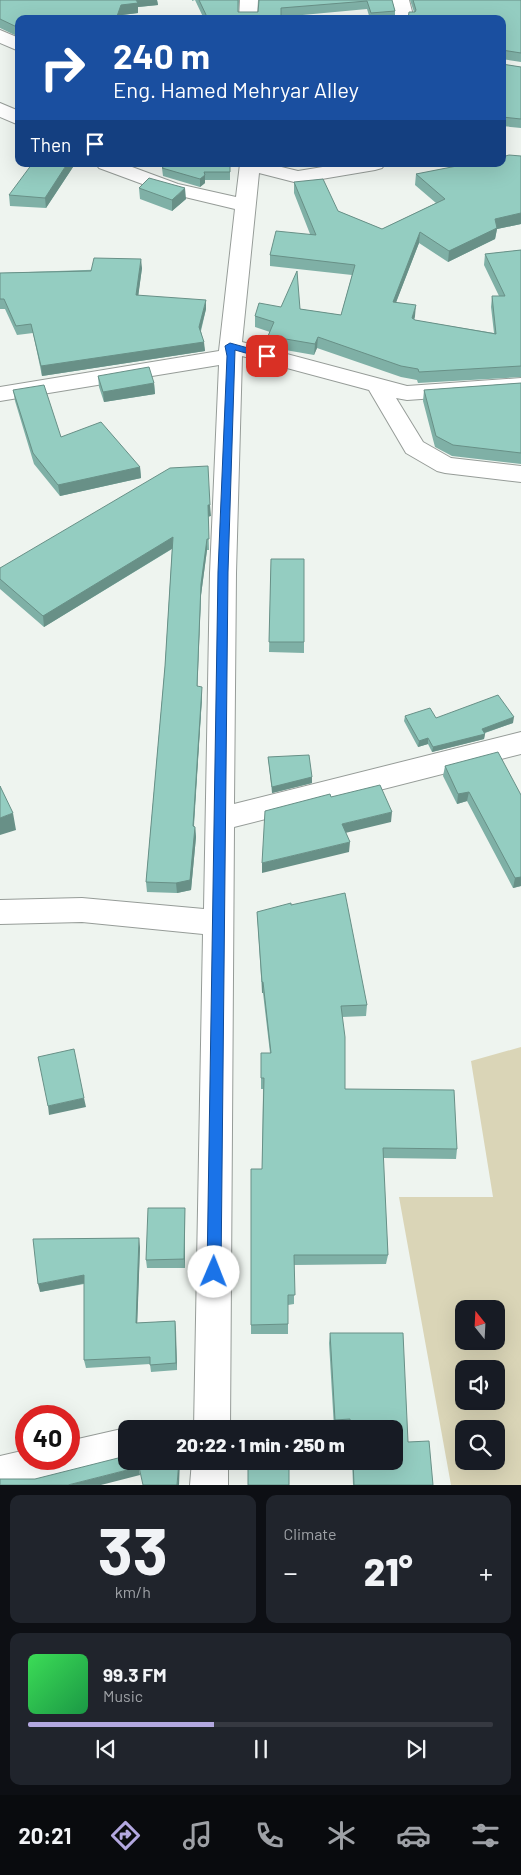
<!DOCTYPE html>
<meta charset="utf-8">
<style>
body{margin:0;font-family:Barlow,sans-serif;background:#20242c;color:#f1f3f6;height:100vh;display:flex;flex-direction:column;font-size:19px;white-space:nowrap}
*{box-sizing:border-box;margin:0}
p{font-size:16px;color:#9ea1a6}
.icon{flex:none;width:28px;height:28px;fill:none;stroke:currentColor;stroke-width:2;stroke-linecap:round;stroke-linejoin:round}
.map{position:relative;height:1485px;overflow:hidden}
.panel{display:flex;flex-direction:column;gap:10px;padding:10px;background:#0d0f14;flex:1}
.panel>*{flex:none}
.guide{position:absolute;left:15px;top:15px;width:491px;height:152px;border-radius:10px;box-shadow:0 5px 20px #0002;background:#1a4fa0;color:#fff;overflow:hidden}
.needle{width:32px;rotate:342deg}
.controls{position:absolute;left:455px;top:1300px;display:grid;gap:10px}
.controls a{display:grid;place-items:center;width:50px;height:50px;border-radius:10px;background:#171b24;box-shadow:0 5px 20px #0002;font-size:25px}
.speed{position:absolute;left:15px;top:1405px;display:flex;gap:10px;font-size:25px;font-weight:700;text-align:center}
.speed>*{display:grid;place-content:center;width:65px;height:65px;border-radius:50%;background:#171b24;box-shadow:0 5px 20px #0002;line-height:1}
.speed .limit{border:8px solid #d22;background:#fff;color:#111}
.pin{position:absolute;display:grid;place-items:center;width:42px;height:42px;color:#fff;margin:-21px;border-radius:10px;box-shadow:0 2px 8px #0006}
.me{position:absolute;width:55px;margin:-28px;rotate:1deg;stroke-linejoin:round;filter:drop-shadow(0 0 4px #0008)}
.turn{display:flex;align-items:center;gap:18px;height:105px;padding:0 15px;font-size:22px}
.turn .icon{width:65px;height:65px;stroke-width:2.5}
.turn b{display:block;font-size:35px;line-height:42px}
.then{display:flex;align-items:center;height:48px;padding:0 15px;background:#0003;gap:10px;font-size:19px}
.big{font-size:38px;font-weight:800;line-height:1.1}
.panel .widget{flex:1;display:flex;flex-direction:column;justify-content:center;gap:8px;min-width:0;padding:0 18px;border-radius:10px;background:#20242c}
.panel .dial{align-items:center;gap:0}
.dial b{font-size:65px;line-height:1}
.song{display:flex;align-items:center;gap:15px}
.cover{width:60px;height:60px;border-radius:8px;background:linear-gradient(135deg,hsl(130 70% 55%),hsl(140 70% 35%))}
.played{height:5px;border-radius:2px;background:linear-gradient(90deg,#b3a8e0 40%,#363941 40%)}
.keys{display:flex;justify-content:space-around;direction:ltr}
.heat{display:flex;justify-content:space-between;align-items:center;font-size:28px;direction:ltr}
.panel .tiles{flex:1;display:grid;gap:10px;grid-template-columns:1fr 1fr}
.widget:last-child{grid-column:span 2}
.trip{position:absolute;left:118px;top:1420px;width:285px;height:50px;border-radius:10px;background:#171b24;box-shadow:0 5px 20px #0002;font-weight:800;line-height:50px;text-align:center}
.tab-bar{display:flex;height:80px;justify-content:space-around;align-items:center;background:#090b0e;color:#9ea1a6}
.tab-bar .icon{width:35px;height:35px}
.tab-bar .current{color:#b3a8e0}
.tab-bar b{font-size:22px;color:#f1f3f6}
.map>svg:first-child{display:block}
</style>
<div class="map">
<svg width="521" height="1485" viewBox="0 0 521 1485">
<rect width="100%" height="100%" fill="#eef4ef"/>
<path fill="#dad5b7" fill-rule="evenodd" d="M 521,1047 L 521,1485 L 451,1485 L 399,1197 L 493,1197 L 471,1061 ZM 464,1309 L 496,1309 L 496,1341 L 464,1341 ZM 464,1369 L 496,1369 L 496,1401 L 464,1401 ZM 464,1429 L 496,1429 L 496,1461 L 464,1461 Z"/>
<g fill="none" stroke-linecap="round" stroke-linejoin="round">
<defs>
<path id="minor" d="M 240,0 L 258,0 L 257,19 L 239,19 Z
M 391,0 L 409,0 L 414,19 L 396,19 Z
M 0,30 L 19,38 L 19,51 L 0,43 Z
M 0,103 L 19,111 L 19,125 L 0,117 Z
M 96,164 L 124,164 L 178,184 L 236,197 L 240,164 L 269,164 L 298,171 L 341,164 L 385,164 L 382,168 L 375,170 L 298,183 L 259,173 L 242,342 L 407,386 L 521,378 L 521,392 L 407,400 L 396,398 L 423,442 L 451,458 L 521,466 L 521,482 L 445,473 L 437,471 L 406,453 L 369,390 L 242,356 L 236,573 L 234,804 L 521,732 L 521,754 L 234,827 L 230,1429 L 194,1429 L 203,934 L 82,922 L 0,924 L 0,900 L 82,898 L 204,909 L 210,573 L 219,365 L 0,401 L 0,387 L 219,351 L 235,209 L 164,192 L 99,168 Z
M 126,1428 L 129,1429 L 126,1429 L 126,1461 L 133,1461 L 37,1485 L 0,1485 L 0,1456 L 26,1450 L 26,1459 L 69,1459 L 69,1441 Z
M 192,1461 L 228,1461 L 228,1485 L 190,1485 Z"/>
</defs>
<use href="#minor" stroke="#969c98" stroke-width="2"/>
<use href="#minor" fill="#fff" fill-rule="evenodd"/>
</g>
<path fill="#7fb0a6" d="M 0,0 L 157,0 L 158,5 L 138,7 L 138,13 L 122,15 L 120,19 L 19,19 L 19,37 L 0,28 Z
M 192,0 L 239,0 L 238,12 L 258,12 L 259,0 L 392,0 L 395,11 L 395,19 L 370,19 L 367,9 L 281,17 L 281,19 L 204,19 L 195,0 L 192,1 Z
M 410,0 L 521,0 L 521,62 L 502,59 L 502,19 L 414,12 Z
M 502,64 L 521,67 L 521,128 L 502,126 Z
M 521,156 L 521,224 L 497,229 L 495,239 L 448,262 L 419,243 L 396,302 L 415,316 L 414,320 L 494,333 L 491,307 L 492,296 L 499,296 L 484,265 L 485,254 L 521,250 L 521,377 L 418,383 L 417,380 L 401,377 L 317,348 L 314,355 L 268,347 L 268,336 L 270,332 L 255,327 L 255,316 L 300,309 L 341,315 L 352,275 L 270,266 L 270,255 L 310,234 L 294,193 L 294,182 L 338,211 L 382,229 L 436,203 L 415,185 L 416,174 Z
M 75,164 L 46,208 L 10,206 L 9,195 Z
M 230,164 L 230,180 L 205,180 L 205,183 L 200,187 L 163,176 L 162,168 Z
M 139,188 L 186,199 L 172,211 L 140,199 Z
M 142,268 L 138,296 L 206,309 L 201,331 L 205,351 L 42,376 L 33,333 L 17,335 L 5,309 L 0,309 L 0,273 Z
M 98,376 L 154,383 L 155,394 L 104,402 L 99,387 Z
M 521,383 L 521,464 L 452,456 L 435,447 L 423,401 L 424,390 Z
M 13,390 L 61,437 L 140,467 L 141,478 L 60,496 L 34,464 L 15,401 Z
M 208,516 L 209,550 L 207,550 L 201,595 L 197,686 L 202,697 L 194,826 L 195,827 L 196,837 L 191,890 L 177,893 L 147,892 L 146,882 L 165,666 L 172,549 L 44,627 L 0,589 L 0,568 L 211,516 Z
M 271,559 L 304,642 L 304,653 L 269,652 Z
M 405,716 L 436,718 L 513,723 L 485,733 L 484,739 L 432,752 L 428,744 L 418,747 L 404,721 Z
M 268,757 L 312,777 L 312,783 L 272,793 Z
M 445,766 L 521,795 L 521,886 L 513,888 L 467,801 L 457,804 L 443,776 Z
M 291,905 L 367,1005 L 366,1016 L 342,1017 L 345,1089 L 457,1149 L 456,1159 L 383,1158 L 388,1255 L 386,1264 L 294,1265 L 294,1304 L 288,1305 L 288,1334 L 251,1334 L 251,1169 L 262,1169 L 263,1089 L 261,1089 L 261,1053 L 270,1053 L 263,993 L 262,993 L 257,912 Z
M 185,1208 L 185,1268 L 147,1268 L 146,1260 Z
M 140,1247 L 137,1323 L 175,1321 L 177,1370 L 151,1372 L 150,1364 L 86,1368 L 84,1360 L 84,1284 L 40,1292 Z
M 330,1333 L 408,1442 L 433,1485 L 353,1485 L 352,1461 L 394,1461 L 394,1429 L 350,1429 L 349,1428 L 334,1428 L 329,1343 Z"/>
<path fill="#689087" d="M 136,0 L 157,0 L 158,5 L 138,7 L 138,13 L 122,15 L 120,19 L 116,19 L 121,5 Z
M 67,164 L 75,164 L 46,208 L 45,198 Z
M 205,175 L 205,183 L 200,187 L 200,179 Z
M 185,188 L 186,199 L 172,211 L 172,200 Z
M 521,213 L 521,224 L 497,229 L 495,239 L 448,262 L 449,251 L 495,219 Z
M 420,232 L 419,243 L 392,313 L 393,302 Z
M 141,259 L 142,268 L 137,305 L 136,295 Z
M 206,300 L 206,309 L 199,336 L 199,327 Z
M 416,305 L 415,316 L 411,330 L 412,318 Z
M 318,337 L 317,348 L 314,355 L 315,344 Z
M 204,342 L 205,351 L 42,376 L 41,366 Z
M 154,383 L 155,394 L 104,402 L 103,392 Z
M 140,467 L 141,478 L 60,496 L 58,485 Z
M 208,505 L 210,505 L 211,516 L 208,516 Z
M 173,537 L 173,548 L 44,627 L 43,616 Z
M 207,539 L 207,550 L 201,595 L 197,697 L 197,686 L 201,584 Z
M 202,687 L 202,697 L 193,837 L 193,826 Z
M 514,717 L 513,723 L 481,734 L 482,729 Z
M 485,734 L 484,739 L 432,752 L 433,747 Z
M 428,738 L 428,744 L 418,747 L 419,741 Z
M 312,777 L 312,783 L 272,793 L 272,787 Z
M 469,792 L 467,801 L 457,804 L 458,794 Z
M 392,812 L 391,822 L 341,834 L 342,824 Z
M 13,813 L 16,830 L 0,835 L 0,818 Z
M 195,827 L 196,837 L 191,890 L 177,893 L 176,883 Z
M 350,842 L 349,852 L 262,873 L 262,863 Z
M 521,877 L 521,886 L 513,888 L 515,878 Z
M 262,982 L 263,982 L 263,993 L 262,993 Z
M 84,1098 L 86,1107 L 49,1115 L 48,1106 Z
M 185,1208 L 185,1268 L 184,1259 Z
M 139,1238 L 140,1247 L 137,1331 L 136,1323 Z
M 84,1275 L 86,1283 L 40,1292 L 38,1284 Z
M 175,1321 L 176,1329 L 177,1370 L 176,1363 Z
M 179,1461 L 180,1461 L 179,1485 L 177,1485 Z
M 139,1467 L 140,1475 L 101,1485 L 68,1485 Z"/>
<path fill="#94cdc1" stroke="#689087" d="M 0,0 L 136,0 L 138,3 L 121,5 L 116,19 L 19,19 L 19,28 L 0,19 Z
M 199,0 L 238,0 L 238,12 L 258,12 L 259,0 L 392,0 L 395,11 L 371,13 L 367,1 L 281,8 L 281,19 L 208,19 Z
M 413,0 L 521,0 L 521,53 L 502,50 L 502,19 L 408,19 L 409,12 L 415,12 L 416,10 Z
M 502,64 L 521,67 L 521,119 L 502,117 Z
M 509,155 L 521,156 L 521,213 L 495,219 L 497,228 L 449,251 L 420,232 L 393,302 L 416,305 L 412,318 L 415,320 L 496,334 L 492,296 L 505,296 L 485,254 L 521,250 L 521,366 L 419,372 L 418,369 L 401,366 L 318,337 L 315,344 L 268,336 L 274,322 L 255,316 L 259,303 L 281,307 L 297,271 L 300,309 L 341,315 L 355,265 L 270,255 L 276,231 L 316,235 L 294,182 L 323,179 L 338,211 L 382,229 L 445,199 L 416,174 L 467,164 L 502,164 L 502,157 Z
M 32,164 L 67,164 L 45,198 L 9,195 Z
M 167,164 L 230,164 L 230,172 L 204,172 L 205,175 L 200,179 L 162,168 Z
M 149,178 L 185,188 L 172,200 L 139,188 Z
M 94,258 L 141,259 L 136,295 L 206,300 L 199,327 L 204,342 L 41,366 L 31,324 L 16,326 L 4,299 L 0,299 L 0,273 L 91,271 Z
M 149,367 L 154,383 L 103,392 L 98,376 Z
M 521,383 L 521,453 L 453,445 L 436,436 L 424,390 Z
M 44,385 L 61,437 L 101,422 L 140,467 L 58,485 L 33,453 L 13,390 Z
M 208,466 L 210,505 L 208,505 L 209,539 L 207,539 L 201,584 L 197,686 L 202,687 L 193,826 L 195,827 L 190,880 L 176,883 L 146,882 L 165,666 L 173,537 L 43,616 L 0,579 L 0,568 L 170,468 Z
M 271,559 L 304,559 L 304,642 L 269,642 Z
M 498,695 L 514,717 L 482,729 L 485,734 L 433,747 L 428,738 L 419,741 L 405,716 L 430,708 L 436,718 Z
M 498,752 L 521,795 L 521,877 L 515,878 L 469,792 L 458,794 L 445,766 Z
M 309,755 L 312,777 L 272,787 L 268,757 Z
M 380,785 L 392,812 L 342,824 L 350,842 L 262,863 L 265,811 L 330,794 L 331,797 Z
M 0,786 L 13,813 L 0,818 Z
M 345,893 L 367,1005 L 341,1006 L 345,1037 L 345,1089 L 454,1090 L 457,1149 L 383,1148 L 388,1255 L 294,1255 L 295,1295 L 288,1295 L 288,1324 L 251,1325 L 251,1169 L 262,1169 L 264,1078 L 261,1078 L 261,1053 L 271,1053 L 263,982 L 262,982 L 257,912 L 291,903 L 291,905 Z
M 74,1049 L 84,1098 L 48,1106 L 38,1057 Z
M 148,1208 L 185,1208 L 184,1259 L 146,1260 Z
M 139,1238 L 136,1323 L 175,1321 L 176,1363 L 150,1365 L 150,1357 L 84,1360 L 84,1275 L 38,1284 L 33,1239 Z
M 330,1333 L 403,1333 L 408,1442 L 429,1441 L 433,1485 L 354,1485 L 353,1461 L 394,1461 L 394,1429 L 351,1429 L 350,1419 L 335,1420 Z
M 126,1456 L 126,1461 L 179,1461 L 177,1485 L 143,1485 L 139,1467 L 68,1485 L 0,1485 L 0,1479 L 35,1479 Z
M 248,1461 L 289,1461 L 289,1485 L 248,1485 Z"/>
<path fill="#1a73e8" stroke="#114b97" d="M 230,343 L 270,354 L 272,356 L 267,359 L 235,350 L 228,572 L 221,1272 L 219,1276 L 214,1278 L 209,1276 L 207,1272 L 218,572 L 227,356 L 225,346 Z"/>
</svg>
<div class="controls">
<a><svg class="needle" viewBox="-14 -14 28 28"><path d="M0-13l5 13h-10z" fill="#e53935"/><path d="M0 13l5-13h-10z" fill="#9ea1a6"/></svg></a>
<a><svg class="icon" aria-label="sound" viewBox="0 0 24 24"><path d="M4 9h4l5-4v14l-5-4H4zM17 9q2 3 0 6"/></svg></a>
<a><svg class="icon" aria-label="search" viewBox="0 0 24 24"><circle cx="10" cy="10" r="6"/><path d="M15 15l6 6"/></svg></a>
</div>
<div class="speed"><div class="limit">40</div></div>
<div class="pin" style="left:267px;top:356px;background:#d93025"><svg class="icon" aria-label="arrive" viewBox="0 0 24 24"><path d="M6 21V4h12l-3 4 3 4H6"/></svg></div>
<svg class="me" style="left:214px;top:1272px" viewBox="-20 -20 40 40"><circle r="19" fill="#fff"/><path d="M0-13L10 11 0 6-10 11z" fill="#1a73e8"/></svg>
<div class="trip">20:22 · 1 min · 250 m</div>
<div class="guide">
<div class="turn"><svg class="icon" aria-label="right" viewBox="0 0 24 24"><path d="M7 20v-9h11M14 6l5 5-5 5"/></svg><div><b>240 m</b>Eng. Hamed Mehryar Alley</div></div>
<div class="then">Then<svg class="icon" aria-label="arrive" viewBox="0 0 24 24"><path d="M6 21V4h12l-3 4 3 4H6"/></svg></div>
</div>
</div>
<section class="panel">
<div class="tiles">
<div class="widget dial"><b>33</b><p>km/h</p></div>
<div class="widget"><p>Climate</p>
<div class="heat"><a>−</a><b class="big">21°</b><a>+</a></div>
</div>
<div class="widget">
<div class="song"><i class="cover"></i><div><b>99.3 FM</b><p>Music</p></div></div>
<div class="played"></div>
<div class="keys"><svg class="icon" aria-label="previous" viewBox="0 0 24 24"><path d="M18 5L8 12l10 7zM5 5v14"/></svg><svg class="icon" aria-label="pause" viewBox="0 0 24 24"><path d="M8 5v14M16 5v14"/></svg><svg class="icon" aria-label="next" viewBox="0 0 24 24"><path d="M6 5l10 7-10 7zM19 5v14"/></svg></div>
</div>
</div>
</section>
<nav class="tab-bar">
<b>20:21</b>
<svg class="icon current" aria-label="directions" viewBox="0 0 24 24"><path d="M12 3l9 9-9 9-9-9zM9 14v-3h6M13 9l2 2-2 2"/></svg>
<svg class="icon" aria-label="music" viewBox="0 0 24 24"><path d="M9 18V5l10-2v13"/><circle cx="6" cy="18" r="3"/><circle cx="16" cy="16" r="3"/></svg>
<svg class="icon" aria-label="phone" viewBox="0 0 24 24"><path d="M5 4h4l2 5-3 2q2 4 5 5l2-3 5 2v4C11 20 4 13 5 4z"/></svg>
<svg class="icon" aria-label="climate" viewBox="0 0 24 24"><path d="M12 3v18M4 7l16 10M4 17L20 7"/></svg>
<svg class="icon" aria-label="car" viewBox="0 0 24 24"><path d="M5 17H2v-5l4-1 3-4h7l3 4 3 1v5h-3M9 17h6M6 11h13"/><circle cx="7" cy="17" r="2"/><circle cx="17" cy="17" r="2"/></svg>
<svg class="icon" aria-label="filters" viewBox="0 0 24 24"><path d="M4 7h16M4 17h16"/><circle cx="9" cy="7" r="2"/><circle cx="15" cy="17" r="2"/></svg>
</nav>
